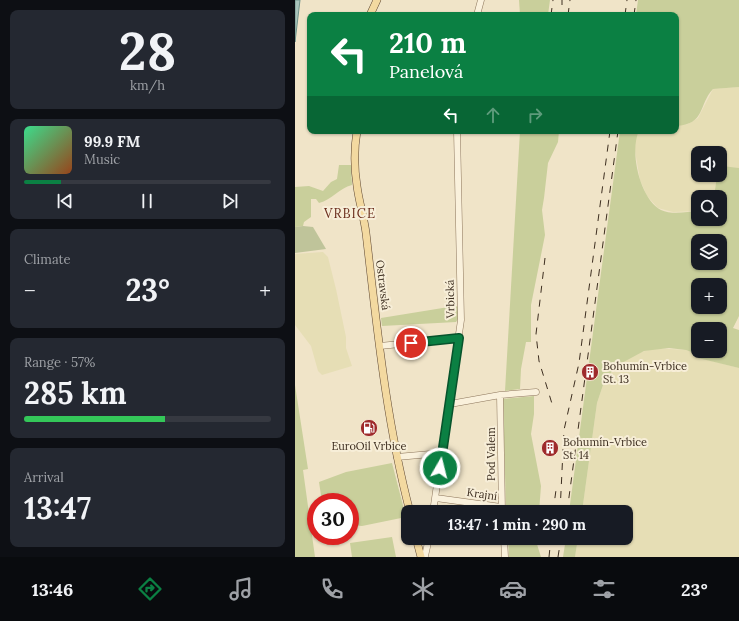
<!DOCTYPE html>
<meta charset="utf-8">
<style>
body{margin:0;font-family:Lora,serif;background:#242831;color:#f1f3f6;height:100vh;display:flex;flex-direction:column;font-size:15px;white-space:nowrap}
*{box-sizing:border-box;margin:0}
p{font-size:13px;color:#9ea1a6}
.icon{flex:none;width:22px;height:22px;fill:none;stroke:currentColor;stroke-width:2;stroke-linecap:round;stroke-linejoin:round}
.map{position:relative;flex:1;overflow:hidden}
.side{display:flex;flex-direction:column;gap:10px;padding:10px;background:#0d0f14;width:295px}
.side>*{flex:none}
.banner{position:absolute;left:12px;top:12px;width:372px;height:122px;border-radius:8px;box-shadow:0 1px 3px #0004;background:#0b8043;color:#fff;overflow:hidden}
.controls{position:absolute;left:396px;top:146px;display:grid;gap:8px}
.controls a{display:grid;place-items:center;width:36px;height:36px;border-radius:8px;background:#171b24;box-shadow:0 1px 3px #0004;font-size:20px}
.speed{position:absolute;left:12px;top:493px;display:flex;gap:8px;font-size:20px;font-weight:700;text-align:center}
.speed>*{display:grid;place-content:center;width:52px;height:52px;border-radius:50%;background:#171b24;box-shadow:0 1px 3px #0004;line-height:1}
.speed .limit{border:6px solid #d22;background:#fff;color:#111}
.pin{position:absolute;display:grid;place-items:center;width:34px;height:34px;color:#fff;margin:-17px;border:2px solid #fff;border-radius:50%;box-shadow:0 1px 4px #0007}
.me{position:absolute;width:44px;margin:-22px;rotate:8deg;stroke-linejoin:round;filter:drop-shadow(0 0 3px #0008)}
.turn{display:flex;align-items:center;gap:14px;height:84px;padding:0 16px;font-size:18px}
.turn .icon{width:52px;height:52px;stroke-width:2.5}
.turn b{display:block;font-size:28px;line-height:34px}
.lanes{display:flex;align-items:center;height:38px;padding:0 16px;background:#0003;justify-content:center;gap:20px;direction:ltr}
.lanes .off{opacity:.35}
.big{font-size:30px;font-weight:700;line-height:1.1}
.side .card{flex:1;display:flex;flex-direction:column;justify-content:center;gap:6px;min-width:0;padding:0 14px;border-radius:8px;background:#242831}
.side .dial{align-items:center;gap:0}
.dial b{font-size:52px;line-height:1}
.song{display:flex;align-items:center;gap:12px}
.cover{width:48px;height:48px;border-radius:6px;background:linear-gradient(135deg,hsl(150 70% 55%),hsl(20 70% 35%))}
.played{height:4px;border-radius:2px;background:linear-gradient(90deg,#0b8043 15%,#363941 15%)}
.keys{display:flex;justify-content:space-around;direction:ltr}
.heat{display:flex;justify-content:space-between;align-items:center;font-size:22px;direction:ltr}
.charge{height:6px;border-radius:3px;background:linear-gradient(90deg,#34c759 57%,#363941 0)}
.trip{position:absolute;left:106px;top:505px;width:232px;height:40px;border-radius:8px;background:#171b24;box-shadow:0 1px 3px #0004;font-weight:700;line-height:40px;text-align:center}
.tab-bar{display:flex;height:64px;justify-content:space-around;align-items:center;background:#090b0e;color:#9ea1a6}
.tab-bar .icon{width:28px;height:28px}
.tab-bar .selected{color:#0b8043}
.tab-bar b{font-size:18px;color:#f1f3f6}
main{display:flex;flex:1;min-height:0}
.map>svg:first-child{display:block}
</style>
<main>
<section class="side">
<div class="card dial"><b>28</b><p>km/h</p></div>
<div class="card">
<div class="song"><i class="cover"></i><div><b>99.9 FM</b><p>Music</p></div></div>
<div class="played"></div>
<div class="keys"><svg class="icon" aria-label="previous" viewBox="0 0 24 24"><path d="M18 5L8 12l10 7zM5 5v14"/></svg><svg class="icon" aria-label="pause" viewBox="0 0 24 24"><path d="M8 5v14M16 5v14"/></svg><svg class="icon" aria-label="next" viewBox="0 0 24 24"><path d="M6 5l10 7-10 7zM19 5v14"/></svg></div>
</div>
<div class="card"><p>Climate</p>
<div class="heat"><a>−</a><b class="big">23°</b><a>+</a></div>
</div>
<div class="card"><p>Range · 57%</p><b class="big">285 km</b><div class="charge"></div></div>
<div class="card"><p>Arrival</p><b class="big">13:47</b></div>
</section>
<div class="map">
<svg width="444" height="557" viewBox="0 0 444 557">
<rect width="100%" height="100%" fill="#f0e4c8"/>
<path fill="#e6deb5" d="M 444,87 L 444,168 L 425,167 L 425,153 L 403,153 L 403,175 L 422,175 L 419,197 L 403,197 L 403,211 L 378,212 L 363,208 L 352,196 L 345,180 L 340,151 L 340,141 L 344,131 L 381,131 L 381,126 L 393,124 L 403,118 L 418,89 Z
M 28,252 L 33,257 L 41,289 L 51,337 L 51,348 L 57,366 L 27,375 L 23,371 L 16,346 L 0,325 L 0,254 Z
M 360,348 L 391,350 L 396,352 L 401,357 L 444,368 L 444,557 L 280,557 L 283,538 L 331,538 L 331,512 L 287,512 L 297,439 L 302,403 L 310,379 L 323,365 L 340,354 Z"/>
<path fill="#c9cf9b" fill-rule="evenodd" d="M 224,0 L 255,0 L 253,15 L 225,15 Z
M 343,0 L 444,0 L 444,87 L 418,89 C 403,105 411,124 381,126 L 381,15 L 341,15 Z
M 225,131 L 264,131 L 263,142 L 253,163 L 249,198 L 247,210 L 250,235 L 236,305 L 236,342 L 231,342 L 226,369 L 225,389 L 210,391 Z
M 325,131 L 344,131 C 334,151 345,199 366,210 C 376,215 392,212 403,211 L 403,219 L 425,219 L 425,197 L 419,197 L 422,175 L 425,175 L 425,167 L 427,166 L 444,168 L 444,316 L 438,328 L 444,330 L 444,368 L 403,358 L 396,352 L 391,350 L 374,348 L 349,351 L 323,365 L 310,379 L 302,403 L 287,512 L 274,512 ZM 403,241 L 425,241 L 425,263 L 403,263 ZM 403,285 L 425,285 L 425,307 L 403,307 ZM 403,329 L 425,329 L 425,351 L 403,351 Z
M 44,165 L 56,165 L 57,185 C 44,188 37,200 24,203 L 21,199 L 16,199 L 16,217 L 9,222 L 8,226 L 0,227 L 0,187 L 14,186 L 28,191 L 36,182 L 42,179 Z
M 160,306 L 164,307 L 163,319 L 161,322 L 87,326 L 86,318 Z
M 0,385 L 13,469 L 8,470 L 20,557 L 0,557 Z
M 239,396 L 239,414 L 236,434 L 246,486 L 244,512 L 211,512 L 208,399 Z
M 97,463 L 111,517 L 67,526 L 55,525 L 55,502 L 27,502 L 24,482 L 51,472 Z
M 97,537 L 101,557 L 57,557 L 55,543 Z
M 213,538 L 240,538 L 246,557 L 214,557 Z
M 271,538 L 283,538 L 280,557 L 268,557 Z"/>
<path fill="#bfc49a" d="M 8,226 L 18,227 L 31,249 L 0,253 L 0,227 Z"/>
<path fill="#a9c4bc" stroke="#6f938a" d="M 0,0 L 5,0 L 0,42 Z"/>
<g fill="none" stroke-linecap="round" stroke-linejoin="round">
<defs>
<path id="minor" d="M 182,15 L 186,0
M 85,346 L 164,338
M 205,395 L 207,512
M 155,404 L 205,395 L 241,392
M 102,457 L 147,453
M 141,498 L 206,507
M 138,512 L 166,320 L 162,131
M 209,538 L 210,557
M 126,557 L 130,556 L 134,538"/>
<path id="major" d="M 75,15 L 82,0
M 62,131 C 59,149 59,167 62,186 C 64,202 69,217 71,233 C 82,327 91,421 115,512
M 121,538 L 126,557"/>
</defs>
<use href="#minor" stroke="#8d765c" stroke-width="7"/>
<use href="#major" stroke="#5b4430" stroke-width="8"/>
<use href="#minor" stroke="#faf1dc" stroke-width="6"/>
<use href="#major" stroke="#f3d9a0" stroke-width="7"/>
<path stroke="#3d2e20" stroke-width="1" stroke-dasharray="7 7" stroke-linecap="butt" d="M 267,5 L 267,0
M 256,15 L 258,0
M 273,15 L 275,0
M 330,15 L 332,0
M 339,15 L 341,0
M 250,258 L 241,334 L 244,361 L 258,407
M 258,512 L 261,490
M 265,512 L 269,430 L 284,363 L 315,131
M 272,512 L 323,131
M 254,557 L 256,538
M 263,557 L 266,538"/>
</g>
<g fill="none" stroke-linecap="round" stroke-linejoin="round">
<defs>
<path id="route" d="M 116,343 L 164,338 L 145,468"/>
</defs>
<use href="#route" stroke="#07532c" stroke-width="10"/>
<use href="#route" stroke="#0b8043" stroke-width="7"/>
</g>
<defs>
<symbol id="building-disc" viewBox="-11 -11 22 22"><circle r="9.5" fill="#9e2a2b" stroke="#f7eed8"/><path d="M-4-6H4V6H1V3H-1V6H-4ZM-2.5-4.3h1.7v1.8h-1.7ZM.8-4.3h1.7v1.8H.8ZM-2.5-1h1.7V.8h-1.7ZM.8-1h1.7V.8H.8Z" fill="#fff"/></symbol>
<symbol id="fuel-disc" viewBox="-11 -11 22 22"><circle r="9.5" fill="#9e2a2b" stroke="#f7eed8"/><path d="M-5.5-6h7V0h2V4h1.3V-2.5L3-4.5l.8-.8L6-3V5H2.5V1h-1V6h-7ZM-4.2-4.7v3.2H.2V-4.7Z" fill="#fff"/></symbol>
</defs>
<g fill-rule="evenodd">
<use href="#building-disc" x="285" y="362" width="20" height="20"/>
<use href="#fuel-disc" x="64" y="418" width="20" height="20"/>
<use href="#building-disc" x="245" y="438" width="20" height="20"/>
</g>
<g text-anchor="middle" stroke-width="4" stroke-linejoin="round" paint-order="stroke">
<g font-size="11" fill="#3d2e20" stroke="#f7eed8">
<text transform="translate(88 285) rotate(83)" y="4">Ostravská</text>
<text transform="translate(155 299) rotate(-91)" y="4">Vrbická</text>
<text transform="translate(196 454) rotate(-90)" y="4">Pod Valem</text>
<text transform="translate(187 494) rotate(8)" y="4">Krajní</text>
</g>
<g font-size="11" fill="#3d2e20" stroke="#f7eed8" text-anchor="start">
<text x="308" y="370">Bohumín-Vrbice<tspan x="308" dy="13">St. 13</tspan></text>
<text x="268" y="446">Bohumín-Vrbice<tspan x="268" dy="13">St. 14</tspan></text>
<text x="74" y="450" text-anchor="middle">EuroOil Vrbice</text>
</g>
<g font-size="13" letter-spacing="1" fill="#6b2e1e" stroke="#f7eed8">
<text x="55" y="218">VRBICE</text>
</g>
</g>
</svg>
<div class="controls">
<a><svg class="icon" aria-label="sound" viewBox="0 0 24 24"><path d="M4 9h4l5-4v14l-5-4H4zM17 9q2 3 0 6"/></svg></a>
<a><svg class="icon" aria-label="search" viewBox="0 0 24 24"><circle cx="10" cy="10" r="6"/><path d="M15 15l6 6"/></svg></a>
<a><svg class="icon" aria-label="layers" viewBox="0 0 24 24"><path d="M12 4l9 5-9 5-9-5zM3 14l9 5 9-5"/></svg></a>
<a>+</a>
<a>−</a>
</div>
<div class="speed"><div class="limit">30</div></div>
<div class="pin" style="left:116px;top:343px;background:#d93025"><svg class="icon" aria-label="arrive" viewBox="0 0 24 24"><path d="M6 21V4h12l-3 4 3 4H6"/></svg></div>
<svg class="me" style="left:145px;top:468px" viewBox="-20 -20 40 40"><circle r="17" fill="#0b8043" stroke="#fff" stroke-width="3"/><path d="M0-11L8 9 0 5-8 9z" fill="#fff"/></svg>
<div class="trip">13:47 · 1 min · 290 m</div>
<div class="banner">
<div class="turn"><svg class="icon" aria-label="left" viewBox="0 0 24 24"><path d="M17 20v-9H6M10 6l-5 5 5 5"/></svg><div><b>210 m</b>Panelová</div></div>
<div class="lanes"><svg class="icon" aria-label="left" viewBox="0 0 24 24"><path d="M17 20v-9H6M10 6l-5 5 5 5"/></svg><svg class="icon off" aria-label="ahead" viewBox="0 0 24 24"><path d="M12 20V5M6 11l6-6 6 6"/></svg><svg class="icon off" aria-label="right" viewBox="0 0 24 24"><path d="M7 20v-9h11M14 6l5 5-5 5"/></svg></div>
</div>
</div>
</main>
<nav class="tab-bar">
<b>13:46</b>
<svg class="icon selected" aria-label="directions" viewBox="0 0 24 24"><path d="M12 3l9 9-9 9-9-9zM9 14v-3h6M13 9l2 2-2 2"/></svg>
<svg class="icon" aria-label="music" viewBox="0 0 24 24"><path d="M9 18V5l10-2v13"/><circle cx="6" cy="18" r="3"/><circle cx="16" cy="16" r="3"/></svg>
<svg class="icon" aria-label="phone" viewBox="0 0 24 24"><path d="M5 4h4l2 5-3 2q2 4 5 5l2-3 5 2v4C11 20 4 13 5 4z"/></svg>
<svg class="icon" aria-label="climate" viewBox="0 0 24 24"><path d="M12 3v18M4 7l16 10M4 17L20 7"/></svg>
<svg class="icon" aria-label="car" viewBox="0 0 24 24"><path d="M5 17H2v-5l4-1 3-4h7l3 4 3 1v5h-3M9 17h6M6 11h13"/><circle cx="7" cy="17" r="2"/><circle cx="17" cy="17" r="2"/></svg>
<svg class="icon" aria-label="filters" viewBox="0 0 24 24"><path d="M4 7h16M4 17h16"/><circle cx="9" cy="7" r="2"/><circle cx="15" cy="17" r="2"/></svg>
<b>23°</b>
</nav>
